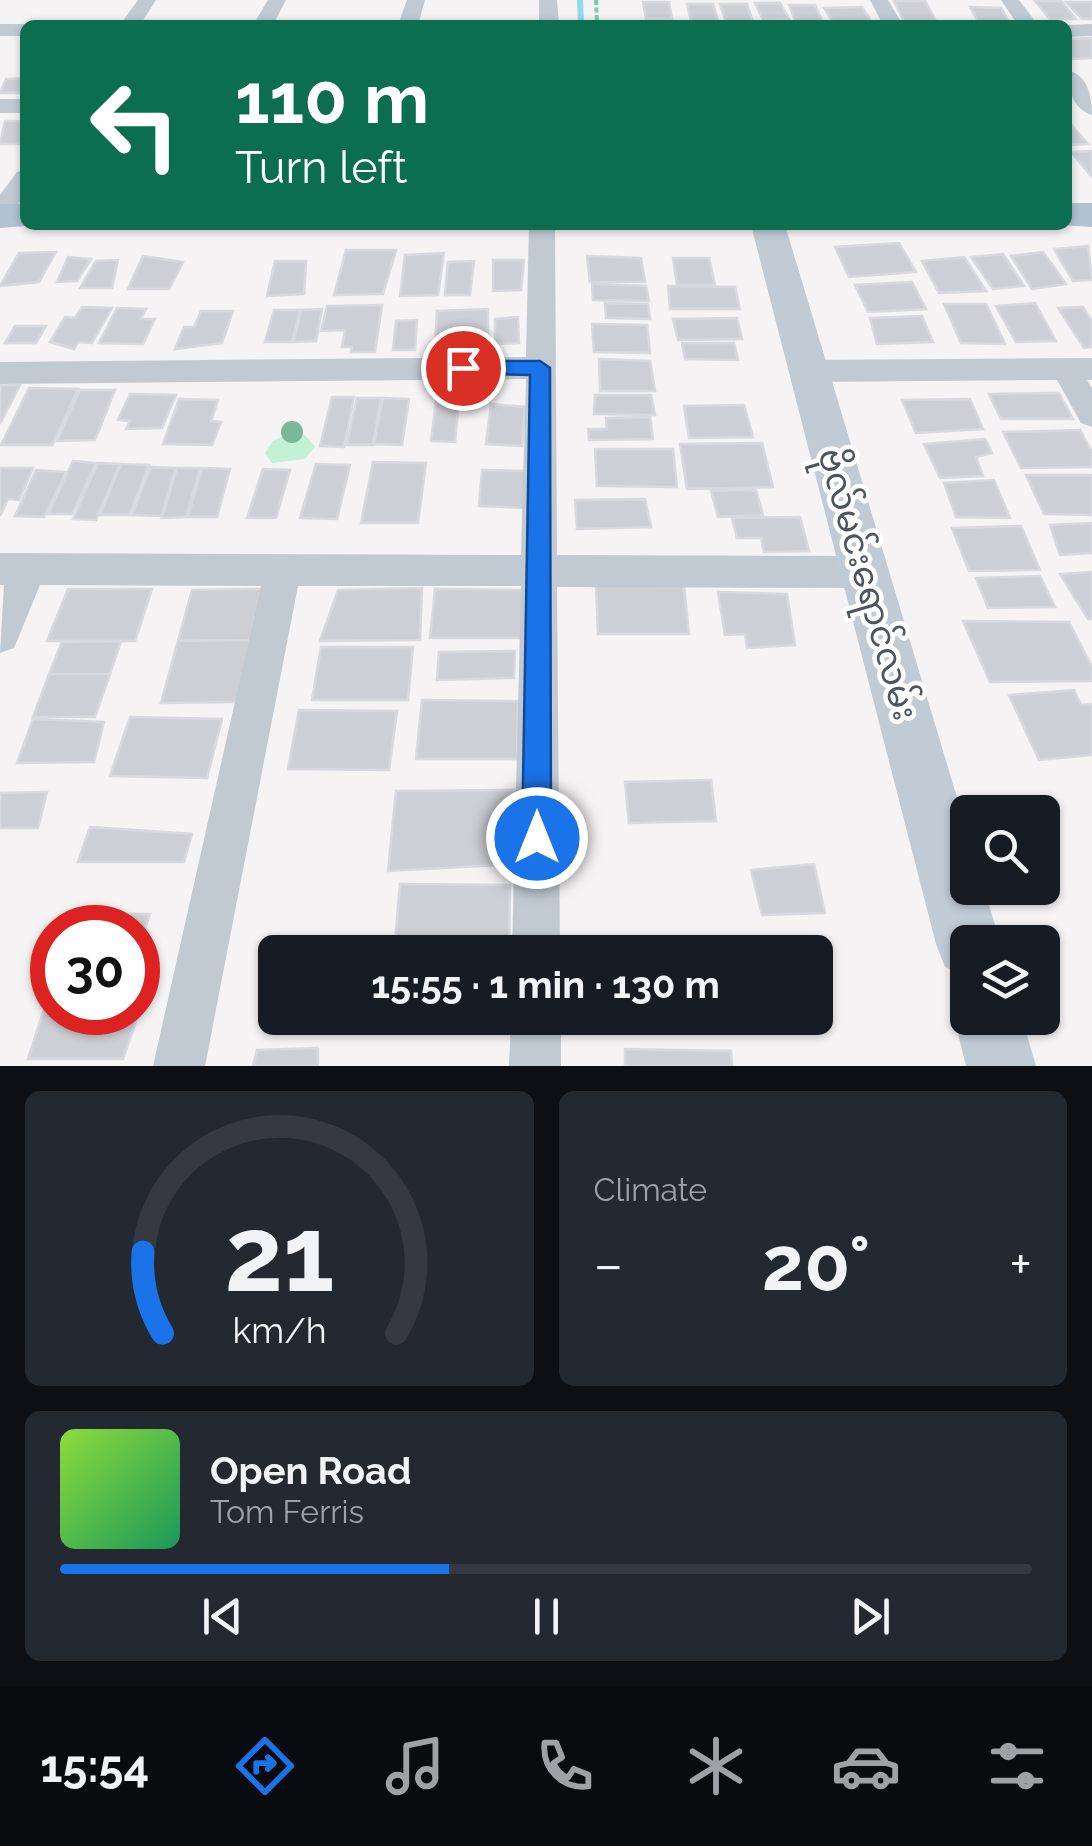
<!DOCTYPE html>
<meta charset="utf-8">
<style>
body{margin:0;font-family:Raleway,"Noto Sans Myanmar",sans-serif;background:#242831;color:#f1f3f6;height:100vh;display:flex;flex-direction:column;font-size:38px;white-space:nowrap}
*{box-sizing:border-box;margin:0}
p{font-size:32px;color:#9ea1a6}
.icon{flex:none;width:55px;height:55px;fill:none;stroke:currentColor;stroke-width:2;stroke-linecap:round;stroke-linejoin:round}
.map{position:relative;height:1066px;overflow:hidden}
.details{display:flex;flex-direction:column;gap:25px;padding:25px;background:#0d0f14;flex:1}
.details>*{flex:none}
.hud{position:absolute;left:20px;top:20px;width:1052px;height:210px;border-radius:15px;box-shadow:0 2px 8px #0004;background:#0b6e4f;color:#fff;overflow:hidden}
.controls{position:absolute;left:950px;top:795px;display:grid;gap:20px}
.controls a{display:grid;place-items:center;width:110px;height:110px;border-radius:15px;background:#171b24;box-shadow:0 2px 8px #0004;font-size:50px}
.speed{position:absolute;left:30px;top:905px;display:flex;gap:20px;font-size:50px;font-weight:700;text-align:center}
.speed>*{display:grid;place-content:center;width:130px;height:130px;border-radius:50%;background:#171b24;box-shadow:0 2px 8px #0004;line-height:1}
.speed .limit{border:15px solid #d22;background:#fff;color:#111}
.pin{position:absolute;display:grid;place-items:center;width:85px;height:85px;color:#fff;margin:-42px;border:5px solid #fff;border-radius:50%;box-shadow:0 2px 10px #0007}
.me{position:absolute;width:110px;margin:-55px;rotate:0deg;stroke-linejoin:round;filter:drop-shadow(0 0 8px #0008)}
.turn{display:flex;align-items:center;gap:35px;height:210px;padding:0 50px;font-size:45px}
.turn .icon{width:130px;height:130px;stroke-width:2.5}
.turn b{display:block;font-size:70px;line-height:85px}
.big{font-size:75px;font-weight:700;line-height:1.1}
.details .widget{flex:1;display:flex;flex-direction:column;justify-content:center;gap:15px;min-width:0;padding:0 35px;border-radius:15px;background:#242831}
.details .dial{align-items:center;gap:0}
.dial svg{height:260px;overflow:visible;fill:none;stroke:#363941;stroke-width:7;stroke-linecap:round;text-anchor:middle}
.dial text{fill:#f1f3f6;stroke:none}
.song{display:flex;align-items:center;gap:30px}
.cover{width:120px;height:120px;border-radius:15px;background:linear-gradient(135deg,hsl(90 70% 55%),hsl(150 70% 35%))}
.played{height:10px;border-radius:5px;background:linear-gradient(90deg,#1a73e8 40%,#363941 40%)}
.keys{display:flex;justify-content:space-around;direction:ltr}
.heat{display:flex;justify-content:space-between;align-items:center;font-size:55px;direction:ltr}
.details .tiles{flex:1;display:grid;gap:25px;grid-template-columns:1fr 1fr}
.widget:last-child{grid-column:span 2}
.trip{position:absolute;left:258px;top:935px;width:575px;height:100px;border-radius:15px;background:#171b24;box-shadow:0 2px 8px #0004;font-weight:700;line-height:100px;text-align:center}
.dock{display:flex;height:160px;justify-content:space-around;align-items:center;background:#090b0e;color:#9ea1a6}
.dock .icon{width:70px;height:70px}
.dock .active{color:#1a73e8}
.dock b{font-size:45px;color:#f1f3f6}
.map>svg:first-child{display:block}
</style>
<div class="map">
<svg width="1092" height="1066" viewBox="0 0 1092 1066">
<rect width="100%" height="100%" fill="#f5f3f3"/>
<path fill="#c3f1d5" d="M 292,432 L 305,435 L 315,447 L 305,459 L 272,463 L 265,453 L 273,441 Z"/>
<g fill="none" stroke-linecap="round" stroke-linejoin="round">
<path stroke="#90daee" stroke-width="6" d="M 580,0 L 581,25"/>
</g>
<path fill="#cdcfd5" stroke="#d7d9de" stroke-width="2.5" d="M 894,1 L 925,1 L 936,21 L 904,21 Z
M 1035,1 L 1061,1 L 1076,19 L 1050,19 Z
M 643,2 L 669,2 L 672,19 L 646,19 Z
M 1066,2 L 1092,2 L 1092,19 L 1082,19 Z
M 755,3 L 780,3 L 789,19 L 763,20 Z
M 687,4 L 713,4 L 718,21 L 691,21 Z
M 720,4 L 747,4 L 753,22 L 726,22 Z
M 789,5 L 815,5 L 823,23 L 796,23 Z
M 862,7 L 873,24 L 835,25 L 824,8 Z
M 970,7 L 1001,8 L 1009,22 L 978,21 Z
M 1068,39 L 1092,38 L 1092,58 L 1071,59 Z
M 25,78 L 24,93 L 0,93 L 6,79 Z
M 5,121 L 25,121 L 25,144 L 0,144 Z
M 1068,121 L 1088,144 L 1068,145 Z
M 1092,151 L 1092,177 L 1071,152 Z
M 899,243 L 916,272 L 849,277 L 835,247 Z
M 1088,246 L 1092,280 L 1073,281 L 1054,249 Z
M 346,250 L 396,250 L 383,294 L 334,295 Z
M 56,252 L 39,282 L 0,286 L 19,253 Z
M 1043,252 L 1066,284 L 1032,289 L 1011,256 Z
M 444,253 L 438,295 L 400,296 L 405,255 Z
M 1003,254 L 1024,286 L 993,289 L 971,257 Z
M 143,256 L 183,262 L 169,289 L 128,289 Z
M 587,256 L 641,258 L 645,282 L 590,282 Z
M 68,257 L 91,259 L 77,281 L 57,282 Z
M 964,257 L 986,291 L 939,293 L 922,261 Z
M 673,258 L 709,258 L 715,285 L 677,285 Z
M 118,260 L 112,288 L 80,288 L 96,261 Z
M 493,260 L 524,260 L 521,290 L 493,291 Z
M 275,261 L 306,261 L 304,294 L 267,296 Z
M 474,261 L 470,295 L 445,295 L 448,262 Z
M 912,282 L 926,309 L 868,312 L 855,285 Z
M 592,284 L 646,286 L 649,301 L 593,300 Z
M 668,286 L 735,287 L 740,309 L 670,309 Z
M 605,303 L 648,304 L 650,319 L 606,318 Z
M 1035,303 L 1056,341 L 1016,342 L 996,306 Z
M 944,304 L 986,304 L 1005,344 L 961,343 Z
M 382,305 L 375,352 L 351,352 L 352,347 L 342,347 L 345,330 L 321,331 L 327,306 Z
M 82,307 L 112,308 L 92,343 L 78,342 L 74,349 L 50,342 L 65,317 L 75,318 Z
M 1083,307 L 1092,321 L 1092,347 L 1084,348 L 1058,308 Z
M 117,308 L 146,309 L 141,319 L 155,319 L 143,344 L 99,343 Z
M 322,309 L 316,341 L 294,342 L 301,310 Z
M 488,309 L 488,343 L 435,345 L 437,311 Z
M 274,310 L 300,310 L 292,342 L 265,342 Z
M 201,311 L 233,311 L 222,343 L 175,349 L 184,327 L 194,327 Z
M 922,316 L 933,342 L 877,344 L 870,318 Z
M 518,317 L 519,343 L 495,344 L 495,319 Z
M 737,318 L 742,339 L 678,340 L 673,319 Z
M 417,320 L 415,350 L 393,350 L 396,321 Z
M 592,324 L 647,325 L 650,353 L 594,352 Z
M 15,326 L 46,326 L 36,343 L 5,343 Z
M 682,343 L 734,343 L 738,360 L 685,359 Z
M 599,359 L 650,361 L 655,391 L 600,391 Z
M 0,385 L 20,385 L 0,424 Z
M 29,388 L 78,389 L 52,445 L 1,445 Z
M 80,390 L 115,390 L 95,440 L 57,441 Z
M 1059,393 L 1073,419 L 1001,419 L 989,394 Z
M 130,394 L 176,395 L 162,428 L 126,429 L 130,421 L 118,420 Z
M 595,395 L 651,395 L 655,415 L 594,414 Z
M 332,397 L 354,397 L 344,447 L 320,446 Z
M 357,398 L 381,398 L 373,445 L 347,445 Z
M 383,398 L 409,399 L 402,445 L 374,444 Z
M 179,399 L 218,400 L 211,421 L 221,422 L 212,445 L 163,444 Z
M 970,399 L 983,429 L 916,433 L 902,400 Z
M 436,401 L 459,401 L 455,442 L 431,441 Z
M 491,404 L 525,407 L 522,446 L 486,444 Z
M 744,405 L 753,437 L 689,438 L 684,406 Z
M 650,417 L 653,439 L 589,440 L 588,429 L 607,429 L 606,418 Z
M 1080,430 L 1092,452 L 1092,467 L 1021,468 L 1003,432 Z
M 985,439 L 992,453 L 976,457 L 983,476 L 940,478 L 924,444 Z
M 762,443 L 773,487 L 687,489 L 680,444 Z
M 595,449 L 673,449 L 677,487 L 597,486 Z
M 73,461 L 96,463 L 72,514 L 48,514 Z
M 373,462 L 426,463 L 418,523 L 361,523 Z
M 98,463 L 120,464 L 96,520 L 73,519 Z
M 121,464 L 149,465 L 129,515 L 100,515 Z
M 316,464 L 350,465 L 337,519 L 300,518 Z
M 151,467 L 176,468 L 161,516 L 132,515 Z
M 0,468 L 33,468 L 19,500 L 8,499 L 0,516 Z
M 177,468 L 200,468 L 186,517 L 162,518 Z
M 202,468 L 230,469 L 217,517 L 188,517 Z
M 263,469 L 290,470 L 276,518 L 247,518 Z
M 36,470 L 66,472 L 44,517 L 15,516 Z
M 482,470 L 530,471 L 529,508 L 479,506 Z
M 1026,475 L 1092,475 L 1092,515 L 1044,514 Z
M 994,480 L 1010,518 L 956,517 L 944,483 Z
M 756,490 L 763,515 L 718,517 L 711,491 Z
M 645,499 L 651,527 L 577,529 L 575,500 Z
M 800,517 L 809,551 L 764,552 L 761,538 L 737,538 L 732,518 Z
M 1092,523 L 1092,553 L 1060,555 L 1050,525 Z
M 1021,526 L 1040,570 L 969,571 L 952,528 Z
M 1092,572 L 1092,619 L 1088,619 L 1060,574 Z
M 1040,576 L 1055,607 L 988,608 L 976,578 Z
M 596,585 L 684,586 L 689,634 L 598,634 Z
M 422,588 L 420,640 L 320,641 L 338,590 Z
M 68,589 L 152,589 L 135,641 L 47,641 Z
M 261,589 L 250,640 L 178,641 L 192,590 Z
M 435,589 L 523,590 L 522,638 L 430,638 Z
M 718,592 L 787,594 L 795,645 L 747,648 L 745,634 L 725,635 Z
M 963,621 L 1069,622 L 1092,667 L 1092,681 L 990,682 Z
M 250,640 L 237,702 L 161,703 L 178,641 Z
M 121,641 L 110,674 L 49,674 L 62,642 Z
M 321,647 L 413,647 L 408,700 L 312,700 Z
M 515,651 L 514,678 L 437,680 L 439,652 Z
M 49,674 L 110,674 L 95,717 L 33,717 Z
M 1074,690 L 1081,705 L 1092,704 L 1092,755 L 1039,760 L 1009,695 Z
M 422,700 L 518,701 L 517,759 L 416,759 Z
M 299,710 L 397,711 L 389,770 L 288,769 Z
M 130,717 L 222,719 L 207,778 L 110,776 Z
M 33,719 L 104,722 L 94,762 L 17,763 Z
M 711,780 L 716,821 L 629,823 L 625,782 Z
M 519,790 L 519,864 L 388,871 L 396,791 Z
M 47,792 L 38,828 L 0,828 L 0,793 Z
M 90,827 L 192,834 L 184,862 L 78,862 Z
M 814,864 L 825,913 L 762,915 L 751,870 Z
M 400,884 L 510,885 L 509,952 L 394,952 Z
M 66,913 L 150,914 L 138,949 L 138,928 L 61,928 Z
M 275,965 L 275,1012 L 265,1013 Z
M 138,1004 L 142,1004 L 123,1059 L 28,1059 L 45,1006 L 52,1006 L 52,1012 L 138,1012 Z
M 318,1048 L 318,1066 L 253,1066 L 257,1050 Z
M 625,1049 L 731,1051 L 732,1066 L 625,1066 Z"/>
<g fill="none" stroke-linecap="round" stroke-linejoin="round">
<path stroke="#7ad0a6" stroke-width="4" stroke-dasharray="5 2.5" stroke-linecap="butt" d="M 596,0 L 597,25"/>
<path fill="#c1cad2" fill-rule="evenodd" d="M 138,0 L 156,0 L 140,25 L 120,25 Z
M 268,0 L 286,0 L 273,25 L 253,25 Z
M 407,0 L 425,0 L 418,25 L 398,25 Z
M 539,0 L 557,0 L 559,25 L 539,25 Z
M 870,0 L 888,0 L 903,25 L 883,25 Z
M 1001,0 L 1019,0 L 1038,25 L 1018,25 Z
M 0,24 L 25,24 L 28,25 L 25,36 L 0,36 Z
M 1092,24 L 1092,36 L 1068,37 L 1068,25 Z
M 1068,70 C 1088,76 1092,96 1092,115 C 1072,109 1067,87 1068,70 Z
M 0,99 L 25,99 L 25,113 L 0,113 Z
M 25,170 L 25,195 L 9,218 L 0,221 L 0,195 L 17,172 Z
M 529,225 L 555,225 L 557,555 L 864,556 L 877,561 L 882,572 L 877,583 L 864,588 L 557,587 L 560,952 L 512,952 L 521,586 L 298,586 L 205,1066 L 153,1066 L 261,586 L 40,585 L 14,648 L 0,653 L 4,585 L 0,585 L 0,553 L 521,555 L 526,379 L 0,384 L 0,362 L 526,357 Z
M 1092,358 L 1092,380 L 1087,380 L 1092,388 L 1092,427 L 1081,423 L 1057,380 L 808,382 L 797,379 L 793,371 L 797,363 L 808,360 Z
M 511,1018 L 561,1018 L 561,1066 L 509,1066 Z"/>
<path fill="#c1cbd6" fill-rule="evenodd" d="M 751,225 L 785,225 L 968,834 L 968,888 L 984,888 L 1000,942 L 968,942 L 968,976 L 945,967 L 936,944 Z
M 968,993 L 968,1018 L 1022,1018 L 1036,1066 L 966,1066 L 954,1018 Z"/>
<path fill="#b3c2d1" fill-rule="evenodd" d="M 1068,203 L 1092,203 L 1092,227 L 1060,225 L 1068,225 Z
M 0,204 L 25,204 L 25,225 L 37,225 L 0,228 Z"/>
</g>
<circle fill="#7bb799" cx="292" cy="432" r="11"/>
<path fill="#1a73e8" stroke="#114b97" stroke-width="2.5" d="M 463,361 L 540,361 L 550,368 L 551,838 L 547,848 L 537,852 L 527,848 L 522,838 L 530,375 L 456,373 L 453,368 Z"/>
<g text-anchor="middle" stroke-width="9" stroke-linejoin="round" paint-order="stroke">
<g font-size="35" fill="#4a5661" stroke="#fff">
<text transform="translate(868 584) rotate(74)" y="12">ဗိုလ်မင်းရောင်လမ်း</text>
</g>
</g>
</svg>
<div class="controls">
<a><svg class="icon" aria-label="search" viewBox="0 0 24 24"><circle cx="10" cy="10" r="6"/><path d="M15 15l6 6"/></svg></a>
<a><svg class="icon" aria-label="layers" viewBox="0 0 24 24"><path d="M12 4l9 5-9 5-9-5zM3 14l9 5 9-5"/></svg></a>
</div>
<div class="speed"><div class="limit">30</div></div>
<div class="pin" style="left:463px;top:368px;background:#d93025"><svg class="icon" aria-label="arrive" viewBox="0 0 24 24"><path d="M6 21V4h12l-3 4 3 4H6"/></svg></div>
<svg class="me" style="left:537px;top:838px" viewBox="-20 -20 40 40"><circle r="17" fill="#1a73e8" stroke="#fff" stroke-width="3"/><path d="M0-11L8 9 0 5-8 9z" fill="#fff"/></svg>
<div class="trip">15:55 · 1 min · 130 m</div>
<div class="hud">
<div class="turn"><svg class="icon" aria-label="left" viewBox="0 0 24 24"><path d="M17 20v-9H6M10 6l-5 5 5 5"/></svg><div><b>110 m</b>Turn left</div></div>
</div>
</div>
<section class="details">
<div class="tiles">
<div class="widget dial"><svg viewBox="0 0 100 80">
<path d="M14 69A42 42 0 1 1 86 69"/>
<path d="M14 69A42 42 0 0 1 8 44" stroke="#1a73e8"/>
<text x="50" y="56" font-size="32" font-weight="700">21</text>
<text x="50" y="72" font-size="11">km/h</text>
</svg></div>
<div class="widget"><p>Climate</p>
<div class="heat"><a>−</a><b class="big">20°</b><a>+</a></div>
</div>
<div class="widget">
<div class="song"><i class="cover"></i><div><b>Open Road</b><p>Tom Ferris</p></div></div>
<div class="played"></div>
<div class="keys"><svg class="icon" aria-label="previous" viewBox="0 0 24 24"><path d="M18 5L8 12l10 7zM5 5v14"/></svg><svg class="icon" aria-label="pause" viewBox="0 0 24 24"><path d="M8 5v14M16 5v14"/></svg><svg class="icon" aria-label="next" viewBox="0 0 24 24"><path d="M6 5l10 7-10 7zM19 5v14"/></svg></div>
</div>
</div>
</section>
<nav class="dock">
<b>15:54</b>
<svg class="icon active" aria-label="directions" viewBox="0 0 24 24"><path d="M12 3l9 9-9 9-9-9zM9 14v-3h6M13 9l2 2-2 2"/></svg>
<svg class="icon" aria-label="music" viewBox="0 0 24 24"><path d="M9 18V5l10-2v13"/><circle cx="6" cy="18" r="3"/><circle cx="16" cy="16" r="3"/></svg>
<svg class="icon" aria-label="phone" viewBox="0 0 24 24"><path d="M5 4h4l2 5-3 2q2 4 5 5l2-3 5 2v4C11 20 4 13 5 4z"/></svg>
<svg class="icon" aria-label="climate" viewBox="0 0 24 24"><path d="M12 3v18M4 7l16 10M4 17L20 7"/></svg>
<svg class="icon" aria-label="car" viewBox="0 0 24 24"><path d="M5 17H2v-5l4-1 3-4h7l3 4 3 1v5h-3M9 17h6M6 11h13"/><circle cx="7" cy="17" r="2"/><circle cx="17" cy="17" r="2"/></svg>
<svg class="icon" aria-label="filters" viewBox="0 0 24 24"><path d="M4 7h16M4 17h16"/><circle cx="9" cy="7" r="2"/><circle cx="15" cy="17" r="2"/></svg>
</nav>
